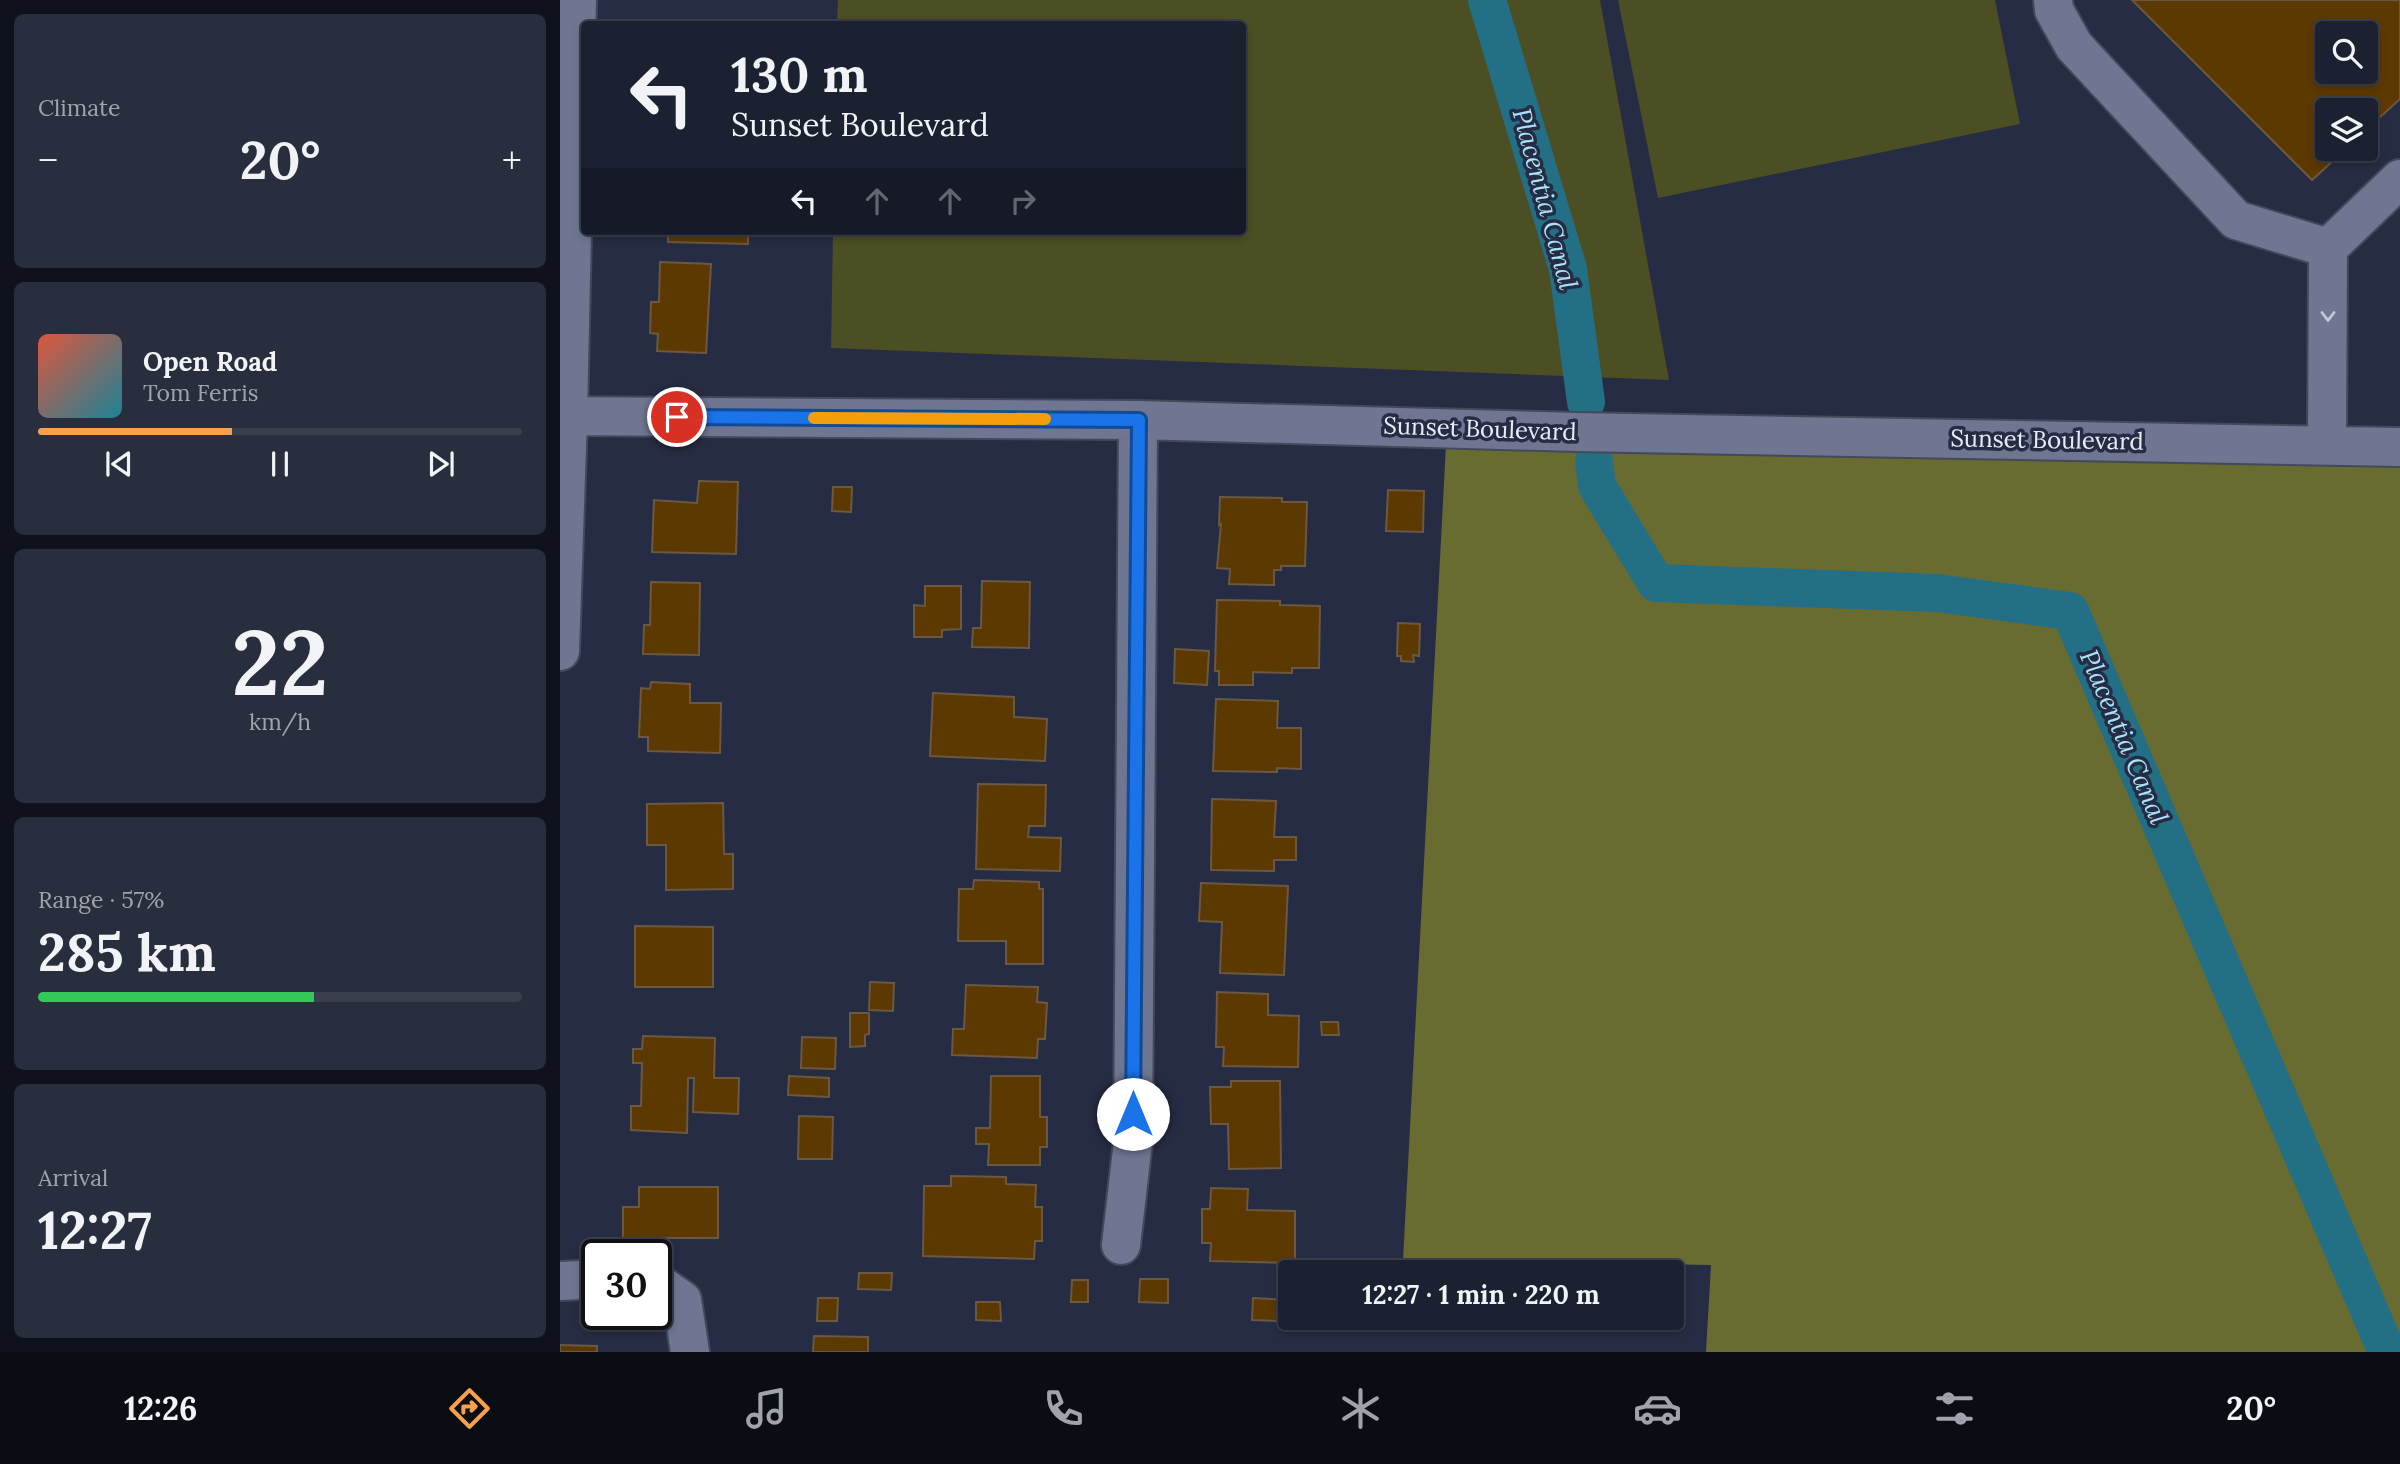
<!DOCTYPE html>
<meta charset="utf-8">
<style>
body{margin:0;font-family:Lora,serif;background:#292e3e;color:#f1f3f6;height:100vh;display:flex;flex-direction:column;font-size:26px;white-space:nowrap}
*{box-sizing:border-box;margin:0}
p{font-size:23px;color:#a0a3ac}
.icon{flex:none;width:38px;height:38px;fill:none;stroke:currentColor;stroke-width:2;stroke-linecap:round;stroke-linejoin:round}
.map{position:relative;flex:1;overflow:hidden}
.details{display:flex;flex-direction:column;gap:14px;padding:14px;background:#0f121c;width:560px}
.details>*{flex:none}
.top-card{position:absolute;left:21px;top:21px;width:665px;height:214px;border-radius:7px;box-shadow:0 4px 10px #0003,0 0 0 2px #3a3e4d;background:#1c2132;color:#f1f3f6;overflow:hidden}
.buttons{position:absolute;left:1755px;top:21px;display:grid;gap:14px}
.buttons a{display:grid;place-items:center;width:63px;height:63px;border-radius:7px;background:#1c2132;box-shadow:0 4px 10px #0003,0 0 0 2px #3a3e4d;font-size:35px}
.speed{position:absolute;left:21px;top:1239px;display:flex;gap:14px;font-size:35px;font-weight:700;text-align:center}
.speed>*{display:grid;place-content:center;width:91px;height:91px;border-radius:50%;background:#1c2132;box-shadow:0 4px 10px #0003,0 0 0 2px #3a3e4d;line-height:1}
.speed .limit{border:4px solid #111;border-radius:10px;background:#fff;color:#111}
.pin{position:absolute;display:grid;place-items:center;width:60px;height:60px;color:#fff;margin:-30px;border:4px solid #fff;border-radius:50%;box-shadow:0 2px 7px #0007}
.me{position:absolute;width:77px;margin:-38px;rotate:0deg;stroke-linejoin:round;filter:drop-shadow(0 0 5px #0008)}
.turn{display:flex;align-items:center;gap:24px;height:147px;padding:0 35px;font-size:32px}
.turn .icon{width:91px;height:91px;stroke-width:2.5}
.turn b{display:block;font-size:49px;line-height:60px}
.lanes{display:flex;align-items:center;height:66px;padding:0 35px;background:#0003;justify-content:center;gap:35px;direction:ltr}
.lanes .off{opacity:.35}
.big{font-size:52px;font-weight:800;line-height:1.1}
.details .card{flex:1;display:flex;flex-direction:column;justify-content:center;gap:10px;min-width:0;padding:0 24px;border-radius:10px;background:#292e3e}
.details .dial{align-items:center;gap:0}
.dial b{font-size:91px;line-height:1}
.song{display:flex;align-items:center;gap:21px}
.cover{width:84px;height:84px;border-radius:10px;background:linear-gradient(135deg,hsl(10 70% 55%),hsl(190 70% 35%))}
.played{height:7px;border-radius:4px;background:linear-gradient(90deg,#f8a04b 40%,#3a3e4d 40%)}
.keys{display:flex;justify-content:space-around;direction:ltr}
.heat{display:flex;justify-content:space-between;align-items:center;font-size:38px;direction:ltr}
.charge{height:10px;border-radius:5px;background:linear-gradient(90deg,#34c759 57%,#3a3e4d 0)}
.trip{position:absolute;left:718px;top:1260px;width:406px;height:70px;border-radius:7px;background:#1c2132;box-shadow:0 4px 10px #0003,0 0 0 2px #3a3e4d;font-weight:800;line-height:70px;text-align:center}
.tabs{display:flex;height:112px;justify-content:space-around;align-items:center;background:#0b0d14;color:#a0a3ac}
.tabs .icon{width:49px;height:49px}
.tabs .current{color:#f8a04b}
.tabs b{font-size:32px;color:#f1f3f6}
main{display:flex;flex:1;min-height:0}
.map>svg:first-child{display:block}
</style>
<main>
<section class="details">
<div class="card"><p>Climate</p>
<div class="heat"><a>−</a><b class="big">20°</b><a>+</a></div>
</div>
<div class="card">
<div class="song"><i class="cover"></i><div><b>Open Road</b><p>Tom Ferris</p></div></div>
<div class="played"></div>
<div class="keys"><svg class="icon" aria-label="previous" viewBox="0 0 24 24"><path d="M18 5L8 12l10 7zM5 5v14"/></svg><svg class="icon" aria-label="pause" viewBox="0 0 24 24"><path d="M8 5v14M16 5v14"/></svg><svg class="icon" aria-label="next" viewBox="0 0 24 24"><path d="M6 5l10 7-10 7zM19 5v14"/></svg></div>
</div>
<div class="card dial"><b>22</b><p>km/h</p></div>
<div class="card"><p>Range · 57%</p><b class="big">285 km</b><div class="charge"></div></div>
<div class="card"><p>Arrival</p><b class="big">12:27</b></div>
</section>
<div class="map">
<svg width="1840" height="1352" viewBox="0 0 1840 1352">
<rect width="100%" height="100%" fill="#262c43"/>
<path fill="#4c4e23" d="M 278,0 L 1040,0 L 1109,380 L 271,348 L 273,231 L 682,231 L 682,24 L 277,24 Z
M 1058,0 L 1435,0 L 1460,124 L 1098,198 Z"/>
<path fill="#696c31" d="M 886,445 L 1840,463 L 1840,1352 L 1146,1352 L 1151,1265 L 843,1260 Z"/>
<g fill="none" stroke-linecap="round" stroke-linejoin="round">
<path stroke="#236f86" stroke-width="38" d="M 927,0 L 1008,269 L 1026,402
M 1034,462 L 1037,486 L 1096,583 L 1377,593 L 1510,611 L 1827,1352"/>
</g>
<path fill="#5b3900" stroke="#6a5841" stroke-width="2" fill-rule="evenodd" d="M 1572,0 L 1840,0 L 1840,99 L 1806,130 L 1806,110 L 1768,110 L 1768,149 L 1786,149 L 1752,180 ZM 1768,33 L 1806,33 L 1806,72 L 1768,72 Z
M 108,231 L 188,231 L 188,244 L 108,242 Z
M 100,262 L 151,264 L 146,353 L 97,351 L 98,334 L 90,333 L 91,302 L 99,302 Z
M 139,481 L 178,482 L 176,554 L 92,552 L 94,500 L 137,503 Z
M 273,487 L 292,487 L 291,512 L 272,511 Z
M 828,490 L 864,491 L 863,532 L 826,531 Z
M 660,497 L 722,498 L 722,502 L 747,502 L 745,566 L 721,566 L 721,570 L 714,570 L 714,585 L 669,584 L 670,569 L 657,568 L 661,524 L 659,525 Z
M 422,581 L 470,582 L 469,648 L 412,647 L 413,628 L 421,628 Z
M 91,582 L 140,583 L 139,655 L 83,654 L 84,625 L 90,625 Z
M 365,586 L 401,586 L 401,629 L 382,630 L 382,637 L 354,637 L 354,605 L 365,606 Z
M 657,600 L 720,601 L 720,605 L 760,606 L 759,668 L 732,668 L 732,673 L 693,672 L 693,685 L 659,685 L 659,671 L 655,671 Z
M 838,623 L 860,624 L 859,656 L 853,655 L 854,662 L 841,661 L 841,656 L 837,656 Z
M 615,649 L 649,651 L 647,685 L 614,683 Z
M 91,682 L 130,684 L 130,703 L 161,703 L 160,753 L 88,751 L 88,737 L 79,737 L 81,688 L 90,689 Z
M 373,693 L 454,697 L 454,717 L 487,719 L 485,761 L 370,756 Z
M 656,699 L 718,701 L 717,728 L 741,728 L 741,769 L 717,768 L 717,772 L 653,771 Z
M 418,784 L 486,785 L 485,826 L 469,826 L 468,837 L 501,838 L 500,871 L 416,869 Z
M 652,799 L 716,801 L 714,837 L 736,837 L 736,860 L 714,860 L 714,871 L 651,870 Z
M 163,803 L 164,854 L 173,854 L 173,889 L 106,890 L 106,845 L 87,845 L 87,804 Z
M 414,880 L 479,882 L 479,889 L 483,889 L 483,964 L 446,964 L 446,941 L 398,941 L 399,889 L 413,889 Z
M 641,883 L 728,886 L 724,975 L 660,973 L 662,922 L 639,921 Z
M 75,926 L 153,927 L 153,987 L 75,987 Z
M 310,982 L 334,983 L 333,1011 L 309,1010 Z
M 406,985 L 478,987 L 477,1002 L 487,1003 L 485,1039 L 478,1039 L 477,1058 L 392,1055 L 393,1029 L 404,1029 Z
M 657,992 L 708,994 L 708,1015 L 739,1016 L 738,1067 L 663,1066 L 664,1047 L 656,1047 Z
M 290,1013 L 309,1013 L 309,1034 L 305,1035 L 305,1046 L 290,1047 Z
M 761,1022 L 778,1022 L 779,1035 L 762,1035 Z
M 83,1036 L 155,1038 L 154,1078 L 179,1078 L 178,1114 L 133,1112 L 134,1078 L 128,1078 L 127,1133 L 71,1130 L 71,1106 L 81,1106 L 82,1063 L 73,1063 L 73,1049 L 82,1049 Z
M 242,1037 L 276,1038 L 275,1069 L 241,1068 Z
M 229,1076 L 269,1078 L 269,1097 L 228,1095 Z
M 431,1076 L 480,1076 L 480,1117 L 487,1117 L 487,1147 L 480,1147 L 480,1165 L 428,1165 L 429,1144 L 416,1144 L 416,1128 L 430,1128 Z
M 671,1081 L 720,1081 L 721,1168 L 669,1169 L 668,1124 L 651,1124 L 650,1087 L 671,1087 Z
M 239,1116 L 273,1117 L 272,1159 L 238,1159 Z
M 391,1176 L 446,1177 L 446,1184 L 476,1185 L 475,1207 L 482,1207 L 482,1241 L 475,1241 L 474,1259 L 363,1256 L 364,1186 L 391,1186 Z
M 79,1187 L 158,1187 L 158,1238 L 63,1238 L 63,1207 L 79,1207 Z
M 651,1188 L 688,1189 L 687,1210 L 735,1211 L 735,1263 L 650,1261 L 651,1243 L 642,1243 L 642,1209 L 650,1209 Z
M 299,1273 L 332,1273 L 331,1290 L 298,1289 Z
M 580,1279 L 608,1279 L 608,1303 L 579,1302 Z
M 512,1280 L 528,1280 L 528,1302 L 511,1302 Z
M 258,1298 L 278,1298 L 277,1321 L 257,1321 Z
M 693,1298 L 730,1300 L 730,1317 L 717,1317 L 717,1321 L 692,1320 Z
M 416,1302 L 440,1302 L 441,1321 L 416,1320 Z
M 970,1318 L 994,1318 L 994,1328 L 970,1326 Z
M 254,1336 L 308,1337 L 308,1352 L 253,1352 Z
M 0,1345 L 37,1346 L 37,1352 L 0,1352 Z"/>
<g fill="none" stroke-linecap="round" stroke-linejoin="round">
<defs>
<path id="minor" d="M 1493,0 L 1494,10 L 1514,46 L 1676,220 L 1768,248
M 0,416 L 578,420 L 1016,432 L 1840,447
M 1767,445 L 1768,248 L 1840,179
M 0,651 L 8,416 L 17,0
M 561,1245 L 573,1142 L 578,420
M 0,1281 L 37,1279
M 96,1282 L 122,1300 L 130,1352"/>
</defs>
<use href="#minor" stroke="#43485b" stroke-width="42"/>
<use href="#minor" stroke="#6e7691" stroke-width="38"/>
</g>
<defs><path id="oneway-chevron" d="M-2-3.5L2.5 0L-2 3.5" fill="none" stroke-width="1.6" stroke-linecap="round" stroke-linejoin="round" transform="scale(1.75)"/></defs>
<use stroke="#c2c8da" href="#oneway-chevron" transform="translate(1768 316) rotate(90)"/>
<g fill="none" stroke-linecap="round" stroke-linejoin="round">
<defs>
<path id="route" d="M 117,417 L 579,420 L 573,1114"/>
</defs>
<use href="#route" stroke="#114b97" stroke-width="18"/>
<use href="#route" stroke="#1a73e8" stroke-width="12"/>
<path stroke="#f59e0b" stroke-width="12" d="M 254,418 L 485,419"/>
</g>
<g text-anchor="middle" stroke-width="7" stroke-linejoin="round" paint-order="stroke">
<g font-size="24" fill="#e6ebfa" stroke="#262c43">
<text transform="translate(920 429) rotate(2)" y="8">Sunset Boulevard</text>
<text transform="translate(1487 440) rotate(1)" y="8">Sunset Boulevard</text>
</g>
<g font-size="26" font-style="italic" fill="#a9e3f9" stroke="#262c43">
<text transform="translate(985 199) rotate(75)" y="9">Placentia Canal</text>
<text transform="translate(1564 737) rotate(67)" y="9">Placentia Canal</text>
</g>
</g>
</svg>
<div class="buttons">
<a><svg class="icon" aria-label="search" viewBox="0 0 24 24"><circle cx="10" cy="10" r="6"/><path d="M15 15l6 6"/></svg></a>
<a><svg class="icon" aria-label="layers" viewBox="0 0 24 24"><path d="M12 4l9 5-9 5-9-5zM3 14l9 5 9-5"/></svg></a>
</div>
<div class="speed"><div class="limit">30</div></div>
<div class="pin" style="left:117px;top:417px;background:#d93025"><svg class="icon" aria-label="arrive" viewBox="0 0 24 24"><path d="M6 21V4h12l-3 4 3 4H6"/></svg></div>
<svg class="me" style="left:573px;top:1114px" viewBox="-20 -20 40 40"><circle r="19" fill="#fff"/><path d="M0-13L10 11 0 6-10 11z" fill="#1a73e8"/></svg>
<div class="trip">12:27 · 1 min · 220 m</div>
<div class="top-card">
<div class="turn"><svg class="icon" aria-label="left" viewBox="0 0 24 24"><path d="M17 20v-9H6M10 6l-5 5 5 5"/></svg><div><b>130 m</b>Sunset Boulevard</div></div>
<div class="lanes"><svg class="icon" aria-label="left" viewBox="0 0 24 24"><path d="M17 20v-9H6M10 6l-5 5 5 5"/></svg><svg class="icon off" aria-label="ahead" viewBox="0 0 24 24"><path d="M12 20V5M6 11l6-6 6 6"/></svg><svg class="icon off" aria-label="ahead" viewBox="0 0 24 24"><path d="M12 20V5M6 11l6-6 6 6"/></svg><svg class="icon off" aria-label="right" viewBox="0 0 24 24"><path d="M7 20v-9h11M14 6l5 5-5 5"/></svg></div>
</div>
</div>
</main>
<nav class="tabs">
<b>12:26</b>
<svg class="icon current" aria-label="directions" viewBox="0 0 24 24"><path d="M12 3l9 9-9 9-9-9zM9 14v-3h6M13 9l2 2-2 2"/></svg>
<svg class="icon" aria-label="music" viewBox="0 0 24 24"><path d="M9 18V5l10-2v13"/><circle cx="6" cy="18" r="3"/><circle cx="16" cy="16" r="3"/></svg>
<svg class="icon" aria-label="phone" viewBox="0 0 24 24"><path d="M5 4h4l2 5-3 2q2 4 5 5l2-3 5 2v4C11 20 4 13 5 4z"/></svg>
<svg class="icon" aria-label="climate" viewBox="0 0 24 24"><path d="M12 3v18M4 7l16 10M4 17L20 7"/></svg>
<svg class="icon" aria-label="car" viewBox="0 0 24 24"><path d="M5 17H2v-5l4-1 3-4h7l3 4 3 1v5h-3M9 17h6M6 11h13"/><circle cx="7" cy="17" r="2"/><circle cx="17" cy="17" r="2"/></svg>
<svg class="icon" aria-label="filters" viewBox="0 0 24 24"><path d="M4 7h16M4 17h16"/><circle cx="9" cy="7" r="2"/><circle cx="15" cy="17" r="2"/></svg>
<b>20°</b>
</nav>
